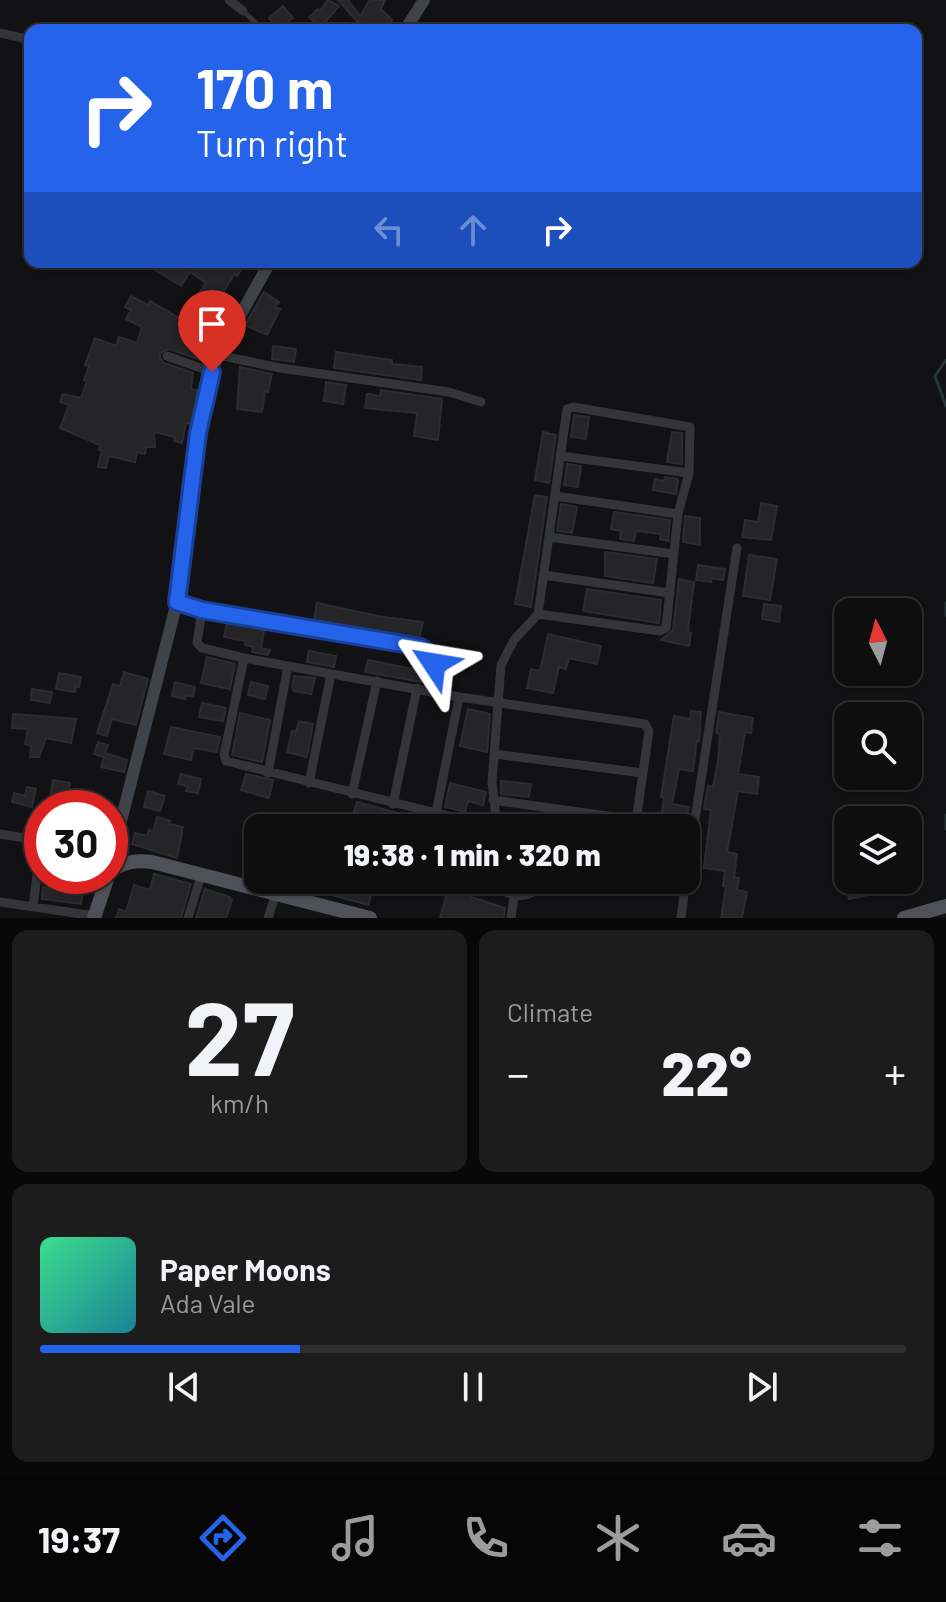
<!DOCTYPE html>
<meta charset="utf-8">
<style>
body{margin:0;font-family:Barlow,sans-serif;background:#1c1c1d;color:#f1f3f6;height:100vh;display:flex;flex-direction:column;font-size:30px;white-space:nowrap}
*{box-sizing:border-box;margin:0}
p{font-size:26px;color:#9b9c9e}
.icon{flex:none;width:44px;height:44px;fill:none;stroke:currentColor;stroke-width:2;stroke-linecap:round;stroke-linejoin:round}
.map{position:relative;height:918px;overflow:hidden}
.panel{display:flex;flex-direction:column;gap:12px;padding:12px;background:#080808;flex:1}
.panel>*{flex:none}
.guide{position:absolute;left:24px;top:24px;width:898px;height:244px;border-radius:16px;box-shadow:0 2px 6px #0004,0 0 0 2px #2e2e2f;background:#2563eb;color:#fff;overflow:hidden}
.needle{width:52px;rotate:354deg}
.fabs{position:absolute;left:834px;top:598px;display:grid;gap:16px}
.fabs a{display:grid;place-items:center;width:88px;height:88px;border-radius:16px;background:#0e0e0f;box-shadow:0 2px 6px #0004,0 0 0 2px #2e2e2f;font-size:40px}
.speed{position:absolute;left:24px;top:790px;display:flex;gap:16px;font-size:40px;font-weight:700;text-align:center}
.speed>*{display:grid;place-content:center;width:104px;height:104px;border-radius:50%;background:#0e0e0f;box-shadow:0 2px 6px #0004,0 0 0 2px #2e2e2f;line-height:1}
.speed .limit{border:12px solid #d22;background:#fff;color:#111}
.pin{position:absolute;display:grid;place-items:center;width:68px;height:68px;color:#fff;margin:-82px -34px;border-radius:50% 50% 50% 0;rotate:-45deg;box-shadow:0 0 8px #0007}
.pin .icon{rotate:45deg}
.me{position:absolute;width:88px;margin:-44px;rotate:303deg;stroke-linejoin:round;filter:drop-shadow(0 0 6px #0008)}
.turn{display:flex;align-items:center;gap:28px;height:168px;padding:0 40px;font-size:36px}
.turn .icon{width:104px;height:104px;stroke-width:2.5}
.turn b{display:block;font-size:56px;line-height:68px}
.lanes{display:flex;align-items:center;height:76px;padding:0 40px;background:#0003;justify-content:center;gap:40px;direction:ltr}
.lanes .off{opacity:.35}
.big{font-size:60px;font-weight:800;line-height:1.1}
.panel .tile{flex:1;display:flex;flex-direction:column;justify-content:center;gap:12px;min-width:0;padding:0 28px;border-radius:16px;background:#1c1c1d}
.panel .dial{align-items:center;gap:0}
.dial b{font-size:104px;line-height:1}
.song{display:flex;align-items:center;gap:24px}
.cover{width:96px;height:96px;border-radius:12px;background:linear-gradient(135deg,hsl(150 70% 55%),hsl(190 70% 35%))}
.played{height:8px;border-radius:4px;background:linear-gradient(90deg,#2563eb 30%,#2e2e2f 30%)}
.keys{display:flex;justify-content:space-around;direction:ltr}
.heat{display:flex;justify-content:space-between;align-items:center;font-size:44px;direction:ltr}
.panel .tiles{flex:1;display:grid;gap:12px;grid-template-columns:1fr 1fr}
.tile:last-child{grid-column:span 2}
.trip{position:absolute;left:244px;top:814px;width:456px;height:80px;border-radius:16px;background:#0e0e0f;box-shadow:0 2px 6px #0004,0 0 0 2px #2e2e2f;font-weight:800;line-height:80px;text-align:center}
.tabs{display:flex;height:128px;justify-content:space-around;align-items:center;background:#060606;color:#9b9c9e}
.tabs .icon{width:56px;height:56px}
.tabs .on{color:#2563eb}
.tabs b{font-size:36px;color:#f1f3f6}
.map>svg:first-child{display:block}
</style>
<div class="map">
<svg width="946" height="918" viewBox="0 0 946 918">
<rect width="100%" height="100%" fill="#121214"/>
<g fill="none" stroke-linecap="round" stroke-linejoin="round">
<path stroke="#273439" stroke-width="3" d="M 946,360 L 935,376 L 946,406
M 946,603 L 946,615
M 946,815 L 946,829"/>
</g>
<path fill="#252528" stroke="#2c2d30" stroke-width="2" d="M 328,0 L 339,6 L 320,28 L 309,17 L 318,9 L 320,11 Z
M 338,0 L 348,0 L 360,16 L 370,0 L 385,0 L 381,9 L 392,20 L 386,30 L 376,30 L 364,22 L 360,25 Z
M 283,6 L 293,18 L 278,29 L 269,18 Z
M 159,262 L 247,262 L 237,276 L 234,274 L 215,308 L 208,304 L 193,326 L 215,337 L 204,361 L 169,349 L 160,353 L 160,358 L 164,363 L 193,373 L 191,389 L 198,390 L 191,424 L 186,423 L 182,443 L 174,441 L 175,437 L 154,432 L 155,447 L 146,447 L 145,454 L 137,452 L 135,462 L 109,456 L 106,468 L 98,467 L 102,450 L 99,450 L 100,445 L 60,428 L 69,405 L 60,402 L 63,394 L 81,398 L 87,381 L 84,380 L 89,366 L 85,365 L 95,338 L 116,346 L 119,337 L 137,343 L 142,327 L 126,319 L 131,310 L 125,307 L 131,296 L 148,305 L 150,301 L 186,322 L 194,309 L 190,306 L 206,283 L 190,272 L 181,286 L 154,269 Z
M 264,292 L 279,302 L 275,307 L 280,309 L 267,335 L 245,325 Z
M 273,346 L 296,349 L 294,362 L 272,359 Z
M 336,352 L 392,360 L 392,364 L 422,367 L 421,380 L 334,368 Z
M 240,367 L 272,374 L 268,392 L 265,391 L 262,412 L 237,409 Z
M 326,382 L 346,385 L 343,404 L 324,401 Z
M 381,390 L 442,399 L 438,440 L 414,436 L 417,413 L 365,408 L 367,394 L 380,396 Z
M 574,415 L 589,417 L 586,439 L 571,437 Z
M 543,432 L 556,435 L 549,483 L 535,480 Z
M 672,432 L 682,433 L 682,464 L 667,462 Z
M 567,464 L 581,466 L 578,487 L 564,485 Z
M 665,477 L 678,479 L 676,494 L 653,490 L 655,479 L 664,481 Z
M 535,495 L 547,497 L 531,607 L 515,604 Z
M 761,503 L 777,506 L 771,540 L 742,537 L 745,520 L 758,522 Z
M 561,504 L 577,507 L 572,533 L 557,531 Z
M 614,512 L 670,520 L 668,541 L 660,539 L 661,534 L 636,531 L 634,541 L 620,539 L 621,531 L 611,529 Z
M 685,516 L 700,518 L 700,545 L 683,542 Z
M 605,552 L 657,559 L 653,583 L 605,576 Z
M 749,555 L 777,559 L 770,600 L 743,596 Z
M 698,565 L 725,569 L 723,580 L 712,578 L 711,582 L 696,580 Z
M 679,579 L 694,582 L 689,622 L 688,632 L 691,633 L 689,646 L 661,640 L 673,630 Z
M 587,589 L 661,600 L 659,623 L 583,611 Z
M 317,603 L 383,617 L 423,622 L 419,639 L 314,621 Z
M 764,604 L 781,606 L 779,622 L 762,619 Z
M 227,623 L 264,630 L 261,648 L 270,650 L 268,655 L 252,652 L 253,647 L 245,645 L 246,641 L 224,637 Z
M 548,634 L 601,646 L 597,664 L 569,658 L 566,669 L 559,667 L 553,693 L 527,688 L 531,669 L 540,671 Z
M 309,651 L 336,656 L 334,667 L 307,662 Z
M 416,654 L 425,661 L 422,682 L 365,672 L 368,660 L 413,669 Z
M 207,657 L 235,664 L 230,689 L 201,683 Z
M 124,672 L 148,679 L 136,725 L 112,719 L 107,736 L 97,733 L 113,684 L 120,686 Z
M 59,673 L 81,677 L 79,687 L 76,686 L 75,692 L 56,689 Z
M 294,676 L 315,678 L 311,694 L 294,691 L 292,687 Z
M 175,682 L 195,687 L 193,697 L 186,695 L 185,699 L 172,696 Z
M 251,682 L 268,686 L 265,699 L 248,695 Z
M 32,689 L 52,692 L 50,703 L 31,700 Z
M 202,703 L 226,708 L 223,721 L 199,717 Z
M 468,709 L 490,714 L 487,752 L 460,746 Z
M 691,711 L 701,712 L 699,741 L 697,740 L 693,771 L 679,769 L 672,804 L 689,807 L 685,828 L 660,828 L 664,798 L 661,797 L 674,716 L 690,719 Z
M 719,712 L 753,718 L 751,733 L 745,732 L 738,774 L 759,777 L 757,794 L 738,791 L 727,852 L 737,854 L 734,877 L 739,878 L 737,890 L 747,892 L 742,918 L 721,918 L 726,887 L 723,886 L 725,871 L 704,868 L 711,810 L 704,809 L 708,786 L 713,787 L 718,761 L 720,734 L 716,733 Z
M 240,713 L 270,720 L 262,762 L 232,755 Z
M 13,714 L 76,719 L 71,743 L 46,738 L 39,757 L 30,757 L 31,746 L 25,744 L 28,729 L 12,728 Z
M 299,721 L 313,724 L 307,757 L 287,752 L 292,731 L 296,732 Z
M 171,727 L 220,737 L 217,752 L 194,748 L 191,760 L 164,754 Z
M 98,742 L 108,745 L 105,753 L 127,760 L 124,772 L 101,767 L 104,757 L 94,754 Z
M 181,774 L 201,779 L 198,793 L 186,791 L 188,786 L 178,784 Z
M 246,774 L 273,780 L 269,798 L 241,790 Z
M 53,780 L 70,783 L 67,800 L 88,804 L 87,808 L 53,808 L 54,794 L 51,793 Z
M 501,781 L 531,784 L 529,797 L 501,794 Z
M 450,783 L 486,792 L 483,805 L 468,801 L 465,812 L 445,807 Z
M 27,787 L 36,789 L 32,807 L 12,802 L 14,793 L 25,796 Z
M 148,791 L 165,796 L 160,811 L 144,807 Z
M 357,802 L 405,815 L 401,828 L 384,828 L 373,825 L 372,827 L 351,821 Z
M 543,814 L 561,817 L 560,828 L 541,828 Z
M 157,817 L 170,821 L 169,824 L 183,827 L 177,858 L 132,844 L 135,833 L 147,836 L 149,830 L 153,832 Z
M 154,874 L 191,884 L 181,918 L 116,918 L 119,909 L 126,912 L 134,885 L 150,890 Z
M 72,876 L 85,876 L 81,904 L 42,899 L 43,887 L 69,892 Z
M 336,880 L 376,880 L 368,905 L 332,895 Z
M 451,880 L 475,880 L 471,897 L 505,908 L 504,918 L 440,918 Z
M 857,880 L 864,880 L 868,895 L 849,899 L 845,883 Z
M 205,889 L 230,897 L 229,899 L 232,900 L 226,918 L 196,918 Z"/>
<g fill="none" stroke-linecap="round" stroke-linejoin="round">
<path stroke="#333539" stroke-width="5" d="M 244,12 L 264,30"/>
<path stroke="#333539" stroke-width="9" d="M 229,0 L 243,11
M 0,33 L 26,39
M 218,355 L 280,368 L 449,392 L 481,402
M 167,356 L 212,372
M 560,456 L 689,473
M 555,496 L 678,514
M 549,537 L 674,554
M 543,575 L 670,593
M 177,602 L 202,610 L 421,647 L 429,652 L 433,660 L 428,690
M 202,610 L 197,643 L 202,648 L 244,658 L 459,697 L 645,724 L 649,731 L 635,828
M 244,658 L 224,755 L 226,761 L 497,828
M 495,754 L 643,773
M 268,773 L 288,666
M 309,783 L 331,674
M 352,794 L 377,681
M 493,800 L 636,820
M 393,804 L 417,688
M 45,808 L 46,803
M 436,813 L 459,697
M 497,828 L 492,782 L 501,665 L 514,640 L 538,614 L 567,409 L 573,407 L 690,427 L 689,473 L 678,514 L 666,628 L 660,631 L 538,614
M 0,834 L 42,841
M 686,877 L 737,548
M 499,880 L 506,892 C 521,899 535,896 542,880
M 0,902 L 95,916
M 33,907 L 42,834
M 188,918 L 201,876
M 268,918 L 275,896
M 511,918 L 514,896
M 681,918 L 686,880"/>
<path stroke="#404449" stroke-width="12" d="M 405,30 L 424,0
M 122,864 L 119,837 L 121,821 L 177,602 L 198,433 L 210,377 L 218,355 L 270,262"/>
<path stroke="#4e5258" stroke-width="14" d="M 110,872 C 123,862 135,860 152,862 L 370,918
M 94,918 L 108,876
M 904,918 L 946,906"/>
</g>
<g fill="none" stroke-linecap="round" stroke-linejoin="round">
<defs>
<path id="route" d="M 212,372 L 198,433 L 177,602 L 202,610 L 421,647 L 432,656 L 434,664"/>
</defs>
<use href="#route" stroke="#184099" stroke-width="20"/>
<use href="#route" stroke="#2563eb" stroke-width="14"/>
</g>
</svg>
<div class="fabs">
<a><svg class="needle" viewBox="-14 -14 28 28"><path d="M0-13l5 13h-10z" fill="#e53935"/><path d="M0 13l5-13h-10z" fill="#9b9c9e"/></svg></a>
<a><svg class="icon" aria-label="search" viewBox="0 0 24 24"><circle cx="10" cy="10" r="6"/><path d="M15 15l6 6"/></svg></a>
<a><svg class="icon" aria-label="layers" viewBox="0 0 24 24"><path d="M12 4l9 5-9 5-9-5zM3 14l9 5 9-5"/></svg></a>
</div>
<div class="speed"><div class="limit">30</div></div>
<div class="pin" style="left:212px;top:372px;background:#d93025"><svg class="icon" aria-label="arrive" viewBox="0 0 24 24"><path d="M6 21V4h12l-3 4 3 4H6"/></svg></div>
<svg class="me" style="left:434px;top:664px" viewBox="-20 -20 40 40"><path d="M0-17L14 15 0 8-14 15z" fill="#2563eb" stroke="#fff" stroke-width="4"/></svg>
<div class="trip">19:38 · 1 min · 320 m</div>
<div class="guide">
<div class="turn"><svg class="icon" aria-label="right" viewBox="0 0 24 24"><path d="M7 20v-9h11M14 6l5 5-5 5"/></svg><div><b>170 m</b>Turn right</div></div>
<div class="lanes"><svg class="icon off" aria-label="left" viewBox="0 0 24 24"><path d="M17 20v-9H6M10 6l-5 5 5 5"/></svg><svg class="icon off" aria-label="ahead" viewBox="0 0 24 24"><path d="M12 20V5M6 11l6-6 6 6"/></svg><svg class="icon" aria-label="right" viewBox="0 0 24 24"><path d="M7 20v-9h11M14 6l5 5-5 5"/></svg></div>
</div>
</div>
<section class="panel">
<div class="tiles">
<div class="tile dial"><b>27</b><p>km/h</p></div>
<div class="tile"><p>Climate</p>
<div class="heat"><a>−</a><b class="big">22°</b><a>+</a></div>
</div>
<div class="tile">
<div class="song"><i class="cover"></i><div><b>Paper Moons</b><p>Ada Vale</p></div></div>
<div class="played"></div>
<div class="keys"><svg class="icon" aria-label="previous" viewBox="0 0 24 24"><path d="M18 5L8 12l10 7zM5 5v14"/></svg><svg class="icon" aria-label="pause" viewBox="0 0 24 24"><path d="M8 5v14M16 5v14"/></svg><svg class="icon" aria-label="next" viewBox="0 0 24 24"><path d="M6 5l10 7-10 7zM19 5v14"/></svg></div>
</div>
</div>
</section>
<nav class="tabs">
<b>19:37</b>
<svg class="icon on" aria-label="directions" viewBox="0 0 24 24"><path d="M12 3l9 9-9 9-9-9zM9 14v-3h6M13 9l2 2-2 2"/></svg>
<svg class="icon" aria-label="music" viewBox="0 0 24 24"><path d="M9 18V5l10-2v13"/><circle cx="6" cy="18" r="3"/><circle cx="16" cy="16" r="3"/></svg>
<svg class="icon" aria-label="phone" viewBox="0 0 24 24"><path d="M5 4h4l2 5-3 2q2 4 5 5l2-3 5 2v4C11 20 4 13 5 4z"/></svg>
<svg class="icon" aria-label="climate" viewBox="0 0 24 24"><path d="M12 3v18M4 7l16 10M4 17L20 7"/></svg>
<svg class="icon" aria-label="car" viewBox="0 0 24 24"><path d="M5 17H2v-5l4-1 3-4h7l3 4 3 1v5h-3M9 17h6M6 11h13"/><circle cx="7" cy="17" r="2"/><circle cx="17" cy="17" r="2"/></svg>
<svg class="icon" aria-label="filters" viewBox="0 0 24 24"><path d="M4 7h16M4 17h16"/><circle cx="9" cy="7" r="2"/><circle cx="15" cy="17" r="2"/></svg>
</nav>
